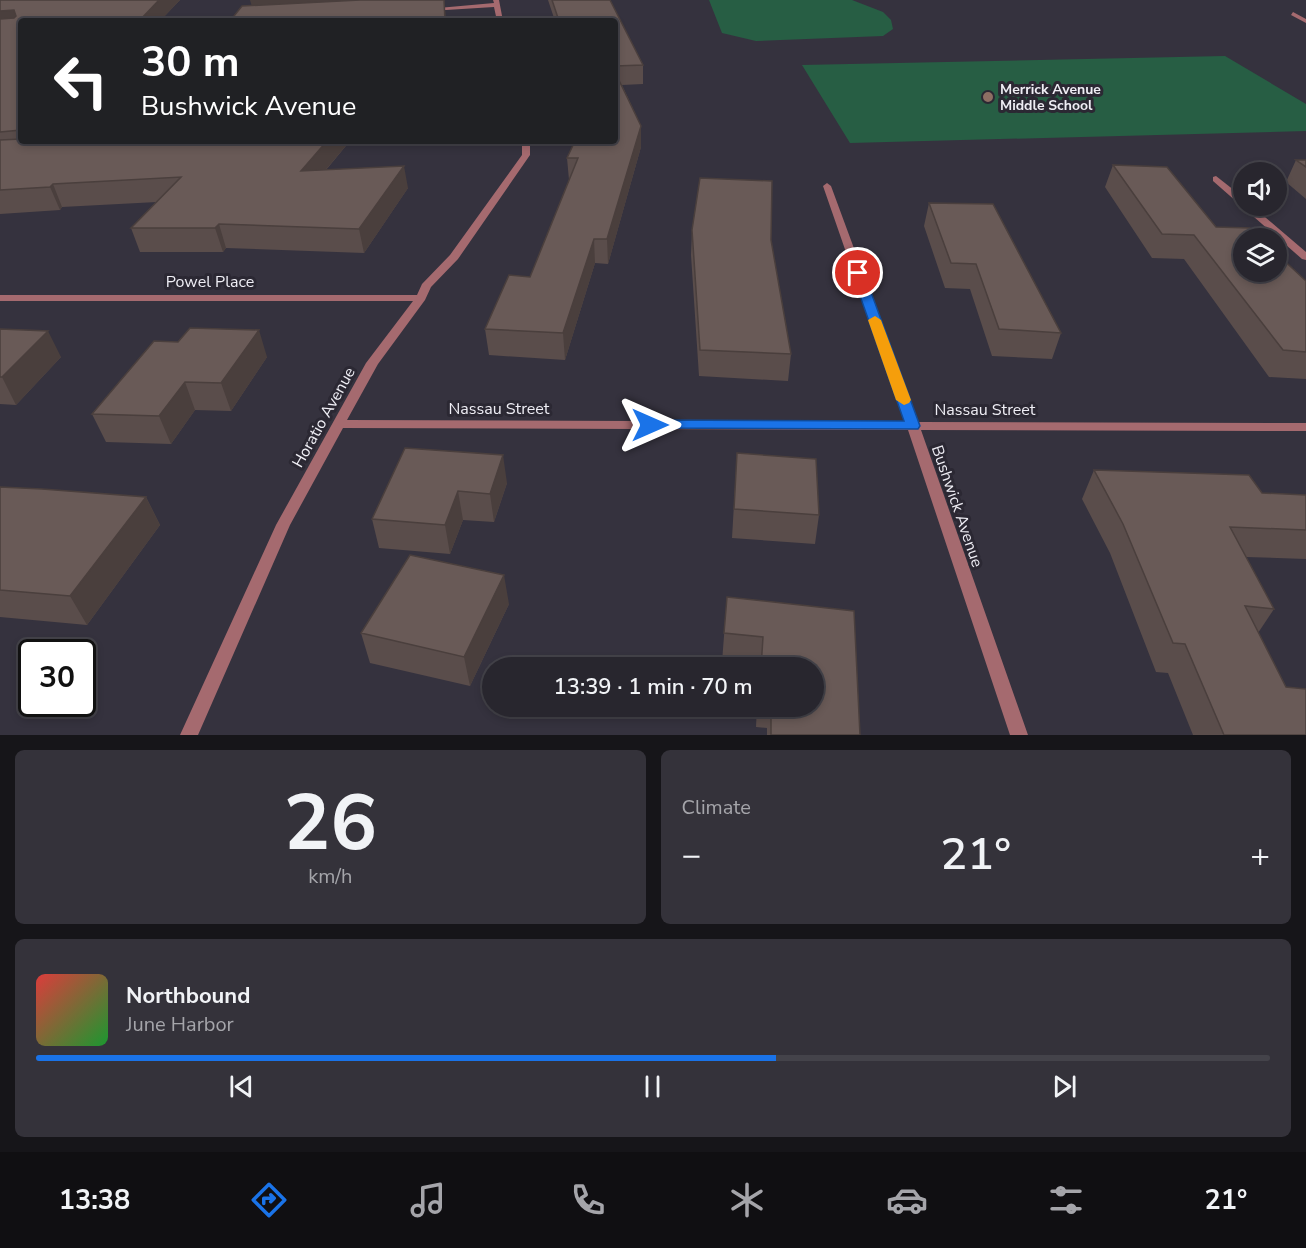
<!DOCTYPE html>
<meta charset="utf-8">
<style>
body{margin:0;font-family:"Nunito Sans",sans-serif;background:#34323a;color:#f1f3f6;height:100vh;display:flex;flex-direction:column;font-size:22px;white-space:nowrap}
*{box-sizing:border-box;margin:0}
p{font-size:20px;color:#a5a5aa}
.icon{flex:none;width:33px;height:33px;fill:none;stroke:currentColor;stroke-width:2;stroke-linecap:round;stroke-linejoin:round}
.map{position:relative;height:735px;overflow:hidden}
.side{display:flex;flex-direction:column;gap:15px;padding:15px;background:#161519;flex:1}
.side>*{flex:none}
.hud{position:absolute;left:18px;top:18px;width:600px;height:126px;border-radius:6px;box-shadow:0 3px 9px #0003,0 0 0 2px #44434a;background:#202124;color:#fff;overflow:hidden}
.buttons{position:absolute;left:1233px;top:162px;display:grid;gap:12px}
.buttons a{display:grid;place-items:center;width:54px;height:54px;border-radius:50%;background:#28262e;box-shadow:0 3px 9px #0003,0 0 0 2px #44434a;font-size:30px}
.speed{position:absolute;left:18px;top:639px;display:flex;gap:12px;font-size:30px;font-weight:700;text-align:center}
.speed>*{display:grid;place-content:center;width:78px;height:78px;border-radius:50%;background:#28262e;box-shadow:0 3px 9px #0003,0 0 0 2px #44434a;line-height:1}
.speed .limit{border:3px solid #111;border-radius:9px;background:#fff;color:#111}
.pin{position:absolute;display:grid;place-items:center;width:51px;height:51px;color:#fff;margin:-26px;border:3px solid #fff;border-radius:50%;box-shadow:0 2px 6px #0007}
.me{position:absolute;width:66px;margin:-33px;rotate:90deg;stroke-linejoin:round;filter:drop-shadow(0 0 4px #0008)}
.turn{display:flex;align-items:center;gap:21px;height:126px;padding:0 24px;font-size:27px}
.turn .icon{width:78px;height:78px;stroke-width:2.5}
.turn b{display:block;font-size:42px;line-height:51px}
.big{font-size:45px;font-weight:600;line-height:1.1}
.side .widget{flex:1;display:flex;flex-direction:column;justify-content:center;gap:9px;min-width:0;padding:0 21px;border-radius:9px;background:#34323a}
.side .dial{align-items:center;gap:0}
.dial b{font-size:78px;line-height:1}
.song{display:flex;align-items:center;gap:18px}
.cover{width:72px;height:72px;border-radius:9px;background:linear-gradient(135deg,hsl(0 70% 55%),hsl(130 70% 35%))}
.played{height:6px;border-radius:3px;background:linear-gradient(90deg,#1a73e8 60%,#44434a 60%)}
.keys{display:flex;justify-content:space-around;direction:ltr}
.heat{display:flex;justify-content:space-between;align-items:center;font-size:33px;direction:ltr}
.side .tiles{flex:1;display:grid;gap:15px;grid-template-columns:1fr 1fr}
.widget:last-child{grid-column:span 2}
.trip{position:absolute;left:482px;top:657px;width:342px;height:60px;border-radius:30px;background:#28262e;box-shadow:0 3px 9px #0003,0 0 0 2px #44434a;font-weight:600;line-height:60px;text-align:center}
.tabs{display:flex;height:96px;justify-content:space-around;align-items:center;background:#100f12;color:#a5a5aa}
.tabs .icon{width:42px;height:42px}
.tabs .on{color:#1a73e8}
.tabs b{font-size:27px;color:#f1f3f6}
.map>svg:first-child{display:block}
</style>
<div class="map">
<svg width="1306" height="735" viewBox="0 0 1306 735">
<rect width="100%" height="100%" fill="#35323e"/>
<path fill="#275e44" d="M 709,0 L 852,0 L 883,12 L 891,20 L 893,29 L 883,36 L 756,41 L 722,33 Z
M 1225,56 L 1306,104 L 1306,131 L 850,143 L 802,65 Z"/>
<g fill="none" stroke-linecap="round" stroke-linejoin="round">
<path fill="#a56a6f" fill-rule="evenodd" d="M 493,0 L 499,0 L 503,21 L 497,21 L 494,7 L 430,11 L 427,9 L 494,3 Z
M 1293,12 L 1306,19 L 1306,23 L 1291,15 Z
M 247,18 L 245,21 L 204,21 L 207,19 Z
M 522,141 L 530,141 L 530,155 L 458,259 L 431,287 L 425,300 L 378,364 L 347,420 L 905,422 L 823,186 L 827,183 L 831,186 L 918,422 L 1306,423 L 1306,431 L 921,430 L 1028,735 L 1010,735 L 908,430 L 343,428 L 290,525 L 198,735 L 180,735 L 276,525 L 366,363 L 413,301 L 0,301 L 0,295 L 417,295 L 422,284 L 450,255 L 522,155 Z
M 1216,176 L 1244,198 L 1244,206 L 1252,206 L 1306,252 L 1306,260 L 1302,259 L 1213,181 L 1213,177 Z"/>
</g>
<path fill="#5a4d4b" d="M 0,0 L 180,0 L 160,21 L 21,21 L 21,141 L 350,141 L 326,170 L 408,188 L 364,253 L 226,248 L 223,252 L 140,252 L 131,228 L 157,202 L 62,207 L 60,210 L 0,214 Z
M 548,0 L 610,0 L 643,65 L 643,84 L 622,85 L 641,126 L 641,147 L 608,264 L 595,263 L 565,360 L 489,355 L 485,329 L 530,277 L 569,180 L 567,158 L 615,141 L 615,21 L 555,21 Z
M 1296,160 L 1306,160 L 1306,199 L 1286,182 Z
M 1113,165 L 1306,281 L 1306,379 L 1269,377 L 1184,259 L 1152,258 L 1105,187 Z
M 929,203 L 1061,333 L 1052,359 L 992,356 L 970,289 L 945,288 L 924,226 Z
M 692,230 L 771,240 L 791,354 L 788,381 L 699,376 L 691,255 Z
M 0,329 L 61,357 L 16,405 L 0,404 Z
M 178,342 L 267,357 L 231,411 L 195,410 L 171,444 L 106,442 L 92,414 Z
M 405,448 L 507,483 L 494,522 L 463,520 L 450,554 L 379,548 L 372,519 Z
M 737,453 L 819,515 L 815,544 L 732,538 Z
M 1094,470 L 1262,493 L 1306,495 L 1306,559 L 1246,557 L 1274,609 L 1258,633 L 1286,687 L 1306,735 L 1193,735 L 1168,673 L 1156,672 L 1110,553 L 1082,499 Z
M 0,487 L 146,497 L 160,525 L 87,625 L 0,617 Z
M 727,597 L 854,611 L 860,735 L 767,735 L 767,728 L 756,727 L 757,706 L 813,706 L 813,668 L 759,668 L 759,666 L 722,662 Z
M 509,604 L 470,686 L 370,663 L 361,633 Z"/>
<path fill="#4a3f3d" d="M 159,0 L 180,0 L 160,21 L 139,21 Z
M 250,0 L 444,0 L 446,21 L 254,14 Z
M 14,10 L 21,27 L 0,28 L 0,11 Z
M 641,126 L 641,147 L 608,264 L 607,239 Z
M 327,141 L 350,141 L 306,193 L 301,171 Z
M 404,166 L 408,188 L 364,253 L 359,229 Z
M 53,184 L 62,207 L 60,210 L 50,187 Z
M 219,224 L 226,248 L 223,252 L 215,228 Z
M 594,239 L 595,263 L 565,360 L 563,333 Z
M 259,330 L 267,357 L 231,411 L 221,383 Z
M 48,331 L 61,357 L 16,405 L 2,377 Z
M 185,382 L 195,410 L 171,444 L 159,416 Z
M 503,455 L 507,483 L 494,522 L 490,494 Z
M 458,491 L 463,520 L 450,554 L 445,525 Z
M 146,497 L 160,525 L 87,625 L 70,596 Z
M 504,575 L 509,604 L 470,686 L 464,657 Z"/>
<path fill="#695a57" stroke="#4a3f3d" stroke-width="1.5" d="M 0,0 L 159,0 L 139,21 L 21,21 L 21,130 L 0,132 L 0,19 L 14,18 L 16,16 L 14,10 L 0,11 Z
M 360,0 L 444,0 L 445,21 L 230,21 L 242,6 Z
M 552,0 L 610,0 L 643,65 L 615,66 L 615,21 L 559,21 Z
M 615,72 L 641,126 L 607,239 L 594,239 L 563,333 L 485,329 L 509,275 L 530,277 L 578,158 L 567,158 L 575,141 L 615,141 Z
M 21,139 L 21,141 L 327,141 L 301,171 L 404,166 L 359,229 L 219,224 L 215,228 L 131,228 L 181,177 L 53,184 L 50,187 L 0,190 L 0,140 Z
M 1296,160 L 1306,160 L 1306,167 Z
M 1113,165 L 1167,167 L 1216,227 L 1250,228 L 1262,238 L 1244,238 L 1244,272 L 1276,272 L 1276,253 L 1306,281 L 1306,352 L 1283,350 L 1194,235 L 1162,234 Z
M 700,178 L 772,181 L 771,240 L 791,354 L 700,350 L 692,230 Z
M 929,203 L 993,204 L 1061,333 L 999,329 L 976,264 L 951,263 Z
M 190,328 L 259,330 L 221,383 L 185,382 L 159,416 L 92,414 L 154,341 L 178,342 Z
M 0,329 L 48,331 L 2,377 L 0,377 Z
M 405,448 L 503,455 L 490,494 L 458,491 L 445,525 L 372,519 Z
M 737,453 L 816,459 L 819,515 L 734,509 Z
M 1094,470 L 1249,475 L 1262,493 L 1306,495 L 1306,530 L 1230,527 L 1274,609 L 1245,606 L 1286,687 L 1306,689 L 1306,735 L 1224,735 L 1185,644 L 1173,643 L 1123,524 Z
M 0,487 L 42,489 L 146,497 L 70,596 L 0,590 Z
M 410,555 L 504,575 L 464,657 L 361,633 Z
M 727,597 L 854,611 L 860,735 L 771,735 L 771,706 L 813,706 L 813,668 L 761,668 L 763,637 L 724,633 Z"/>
<path fill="#1a73e8" stroke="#114b97" stroke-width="1.5" d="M 858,270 L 864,273 L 920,426 L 918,429 L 645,428 L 643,425 L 645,421 L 650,420 L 904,421 L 852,273 Z"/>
<path fill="#f59e0b" d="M 875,316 L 881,320 L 911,400 L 909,403 L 904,405 L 896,400 L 868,320 Z"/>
<circle fill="#8d6e63" stroke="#2b2833" stroke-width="2" cx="988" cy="97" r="6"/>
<g text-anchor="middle" stroke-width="6" stroke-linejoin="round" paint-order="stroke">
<g font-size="14" font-weight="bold" fill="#efeef5" stroke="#2b2833" text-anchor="start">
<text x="1000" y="94">Merrick Avenue<tspan x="1000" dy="16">Middle School</tspan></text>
</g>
<g font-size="16" fill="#efeef5" stroke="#2b2833">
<text x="210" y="287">Powel Place</text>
<text x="499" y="414">Nassau Street</text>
<text x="985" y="415">Nassau Street</text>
<text transform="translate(323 417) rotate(-61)" y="6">Horatio Avenue</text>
<text transform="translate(958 506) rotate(71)" y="6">Bushwick Avenue</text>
</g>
</g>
</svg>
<div class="buttons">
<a><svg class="icon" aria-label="sound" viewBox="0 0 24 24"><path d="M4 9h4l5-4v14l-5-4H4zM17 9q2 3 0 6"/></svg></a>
<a><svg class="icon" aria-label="layers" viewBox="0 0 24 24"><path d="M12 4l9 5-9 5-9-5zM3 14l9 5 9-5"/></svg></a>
</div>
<div class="speed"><div class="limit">30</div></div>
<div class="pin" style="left:858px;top:273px;background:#d93025"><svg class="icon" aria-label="arrive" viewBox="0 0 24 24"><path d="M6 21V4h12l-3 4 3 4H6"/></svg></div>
<svg class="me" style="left:650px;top:425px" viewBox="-20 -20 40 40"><path d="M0-17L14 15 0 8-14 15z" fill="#1a73e8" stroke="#fff" stroke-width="4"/></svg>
<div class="trip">13:39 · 1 min · 70 m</div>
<div class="hud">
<div class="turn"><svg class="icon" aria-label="left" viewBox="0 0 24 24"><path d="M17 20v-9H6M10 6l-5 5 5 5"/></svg><div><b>30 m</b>Bushwick Avenue</div></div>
</div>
</div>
<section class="side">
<div class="tiles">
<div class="widget dial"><b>26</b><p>km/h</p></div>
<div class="widget"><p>Climate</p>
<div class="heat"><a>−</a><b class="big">21°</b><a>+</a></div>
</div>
<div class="widget">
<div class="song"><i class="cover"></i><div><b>Northbound</b><p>June Harbor</p></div></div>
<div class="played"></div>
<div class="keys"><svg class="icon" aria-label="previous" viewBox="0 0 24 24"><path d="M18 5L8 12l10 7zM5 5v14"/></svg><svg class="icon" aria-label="pause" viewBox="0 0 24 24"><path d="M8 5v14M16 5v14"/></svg><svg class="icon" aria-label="next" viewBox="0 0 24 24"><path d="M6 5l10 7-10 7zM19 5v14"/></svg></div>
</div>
</div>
</section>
<nav class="tabs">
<b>13:38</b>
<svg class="icon on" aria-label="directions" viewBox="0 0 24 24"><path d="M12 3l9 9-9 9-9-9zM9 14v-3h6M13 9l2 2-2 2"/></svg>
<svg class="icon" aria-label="music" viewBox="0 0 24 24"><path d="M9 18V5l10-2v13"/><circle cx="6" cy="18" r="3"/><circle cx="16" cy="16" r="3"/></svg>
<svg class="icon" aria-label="phone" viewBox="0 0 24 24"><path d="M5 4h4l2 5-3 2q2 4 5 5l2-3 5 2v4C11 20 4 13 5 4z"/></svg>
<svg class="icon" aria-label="climate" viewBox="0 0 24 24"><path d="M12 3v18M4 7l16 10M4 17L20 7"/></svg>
<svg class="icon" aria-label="car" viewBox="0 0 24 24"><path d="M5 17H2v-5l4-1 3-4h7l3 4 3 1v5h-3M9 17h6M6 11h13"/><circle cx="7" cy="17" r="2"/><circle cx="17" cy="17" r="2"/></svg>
<svg class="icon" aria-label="filters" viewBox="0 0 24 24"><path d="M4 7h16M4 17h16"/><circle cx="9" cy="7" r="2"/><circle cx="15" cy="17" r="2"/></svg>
<b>21°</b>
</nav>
